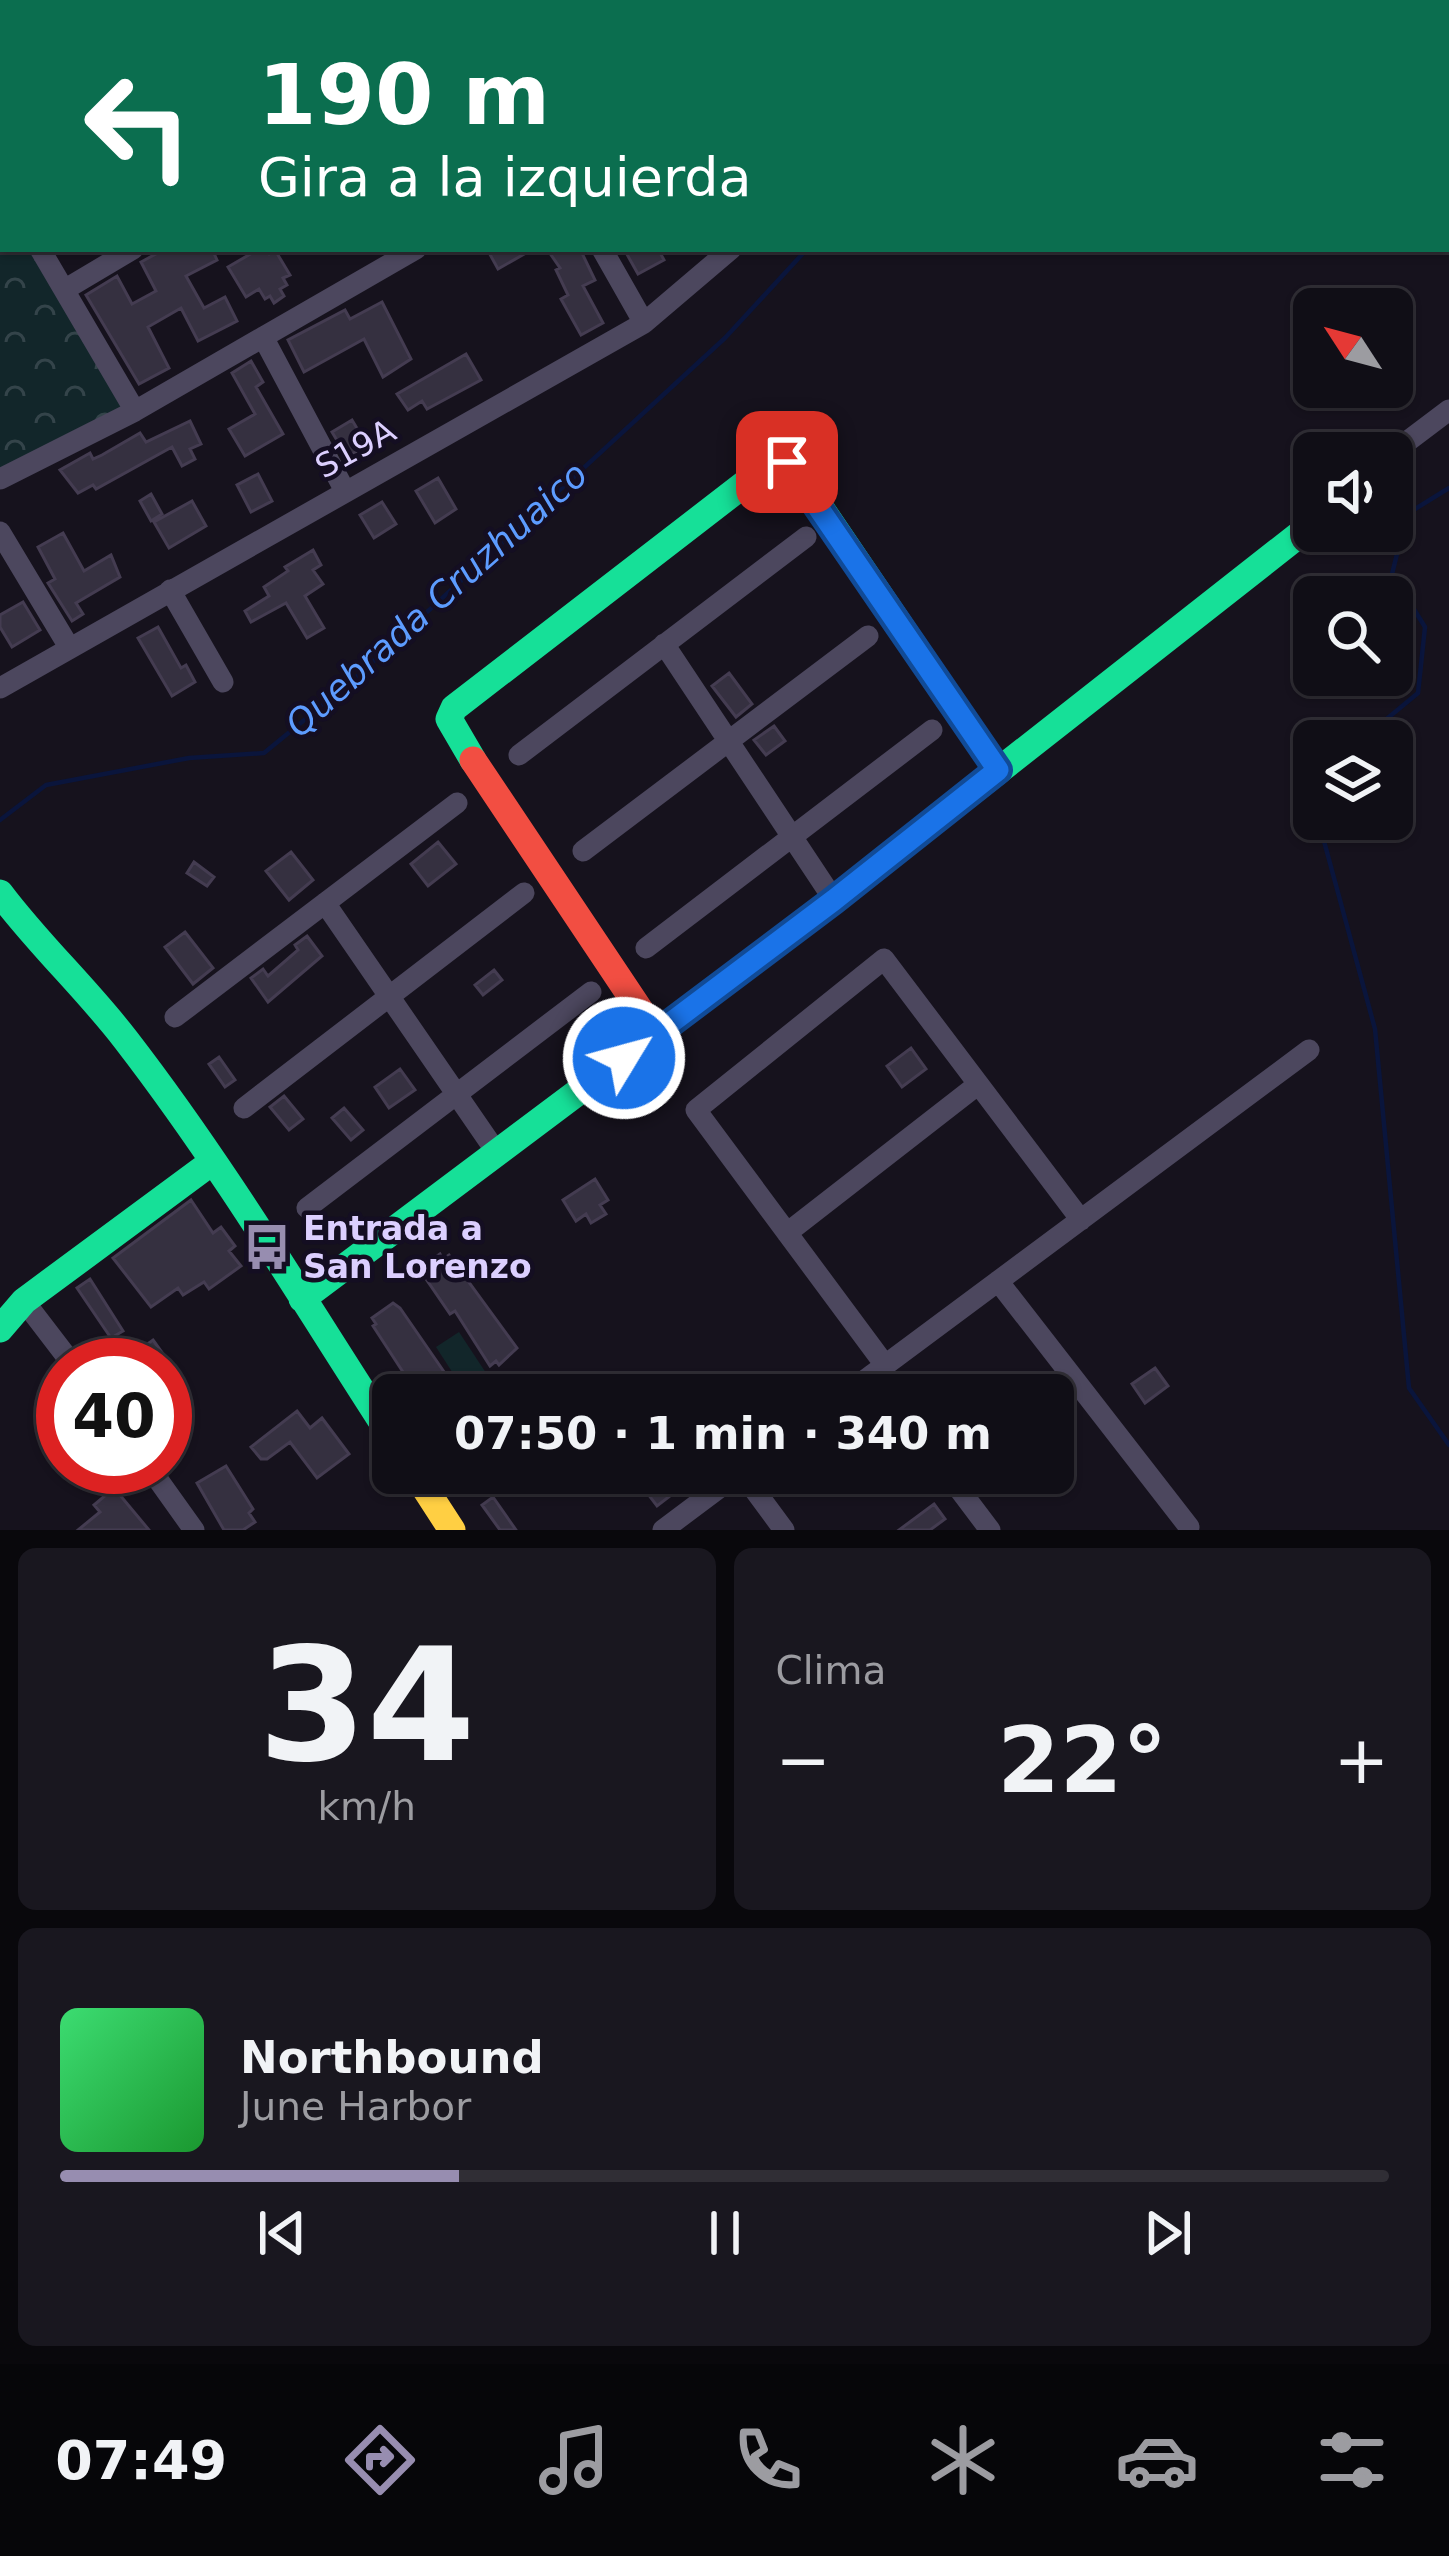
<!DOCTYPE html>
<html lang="es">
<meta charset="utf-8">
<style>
body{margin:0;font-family:"DejaVu Sans",sans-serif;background:#19171f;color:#f1f3f6;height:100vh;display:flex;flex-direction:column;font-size:45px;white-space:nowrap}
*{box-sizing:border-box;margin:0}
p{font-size:39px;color:#9c9ca1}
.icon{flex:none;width:66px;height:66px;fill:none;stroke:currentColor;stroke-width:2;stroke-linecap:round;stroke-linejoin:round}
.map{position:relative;height:1530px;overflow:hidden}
.panel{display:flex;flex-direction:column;gap:18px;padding:18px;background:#09080c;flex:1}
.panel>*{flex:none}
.banner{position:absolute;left:0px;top:0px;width:1449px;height:252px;box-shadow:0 3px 9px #0004,0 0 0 3px #302e35;background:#0b6e4f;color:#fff;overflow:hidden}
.needle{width:78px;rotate:306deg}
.controls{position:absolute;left:1293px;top:288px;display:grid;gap:24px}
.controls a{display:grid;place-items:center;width:120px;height:120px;border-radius:18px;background:#100e16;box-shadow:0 3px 9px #0004,0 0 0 3px #302e35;font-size:60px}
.speed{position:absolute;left:36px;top:1338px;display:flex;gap:24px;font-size:60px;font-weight:700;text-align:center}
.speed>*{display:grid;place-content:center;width:156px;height:156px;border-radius:50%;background:#100e16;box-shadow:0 3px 9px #0004,0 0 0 3px #302e35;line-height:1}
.speed .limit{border:18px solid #d22;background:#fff;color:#111}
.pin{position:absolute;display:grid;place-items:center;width:102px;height:102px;color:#fff;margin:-51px;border-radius:24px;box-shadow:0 6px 18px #0006}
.me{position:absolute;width:132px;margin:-66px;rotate:53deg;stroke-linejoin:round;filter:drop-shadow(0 0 9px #0008)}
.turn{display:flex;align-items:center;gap:42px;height:252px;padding:0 60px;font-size:54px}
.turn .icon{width:156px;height:156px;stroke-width:2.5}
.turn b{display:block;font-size:84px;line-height:102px}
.big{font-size:90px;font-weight:700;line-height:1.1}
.panel .widget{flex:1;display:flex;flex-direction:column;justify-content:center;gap:18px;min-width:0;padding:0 42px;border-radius:18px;background:#19171f}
.panel .dial{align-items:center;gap:0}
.dial b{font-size:156px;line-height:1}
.song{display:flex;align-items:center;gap:36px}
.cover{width:144px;height:144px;border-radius:18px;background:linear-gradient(135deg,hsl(140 70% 55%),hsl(130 70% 35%))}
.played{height:12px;border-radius:6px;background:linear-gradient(90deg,#978db0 30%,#302e35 30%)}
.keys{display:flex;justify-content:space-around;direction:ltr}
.heat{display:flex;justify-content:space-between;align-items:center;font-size:66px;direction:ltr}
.panel .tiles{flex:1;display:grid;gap:18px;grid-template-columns:1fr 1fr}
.widget:last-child{grid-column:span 2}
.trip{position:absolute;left:372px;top:1374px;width:702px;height:120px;border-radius:18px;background:#100e16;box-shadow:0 3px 9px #0004,0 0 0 3px #302e35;font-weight:700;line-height:120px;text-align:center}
.tabs{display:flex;height:192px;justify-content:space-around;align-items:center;background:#060609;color:#9c9ca1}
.tabs .icon{width:84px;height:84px}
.tabs .selected{color:#978db0}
.tabs b{font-size:54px;color:#f1f3f6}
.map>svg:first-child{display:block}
</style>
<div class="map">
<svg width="1449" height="1530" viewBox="0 0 1449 1530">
<defs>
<pattern id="forest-crowns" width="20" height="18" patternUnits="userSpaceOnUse" patternTransform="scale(3)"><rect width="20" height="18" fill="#12262a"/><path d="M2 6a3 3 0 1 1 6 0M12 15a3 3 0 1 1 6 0" fill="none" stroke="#34444a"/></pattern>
</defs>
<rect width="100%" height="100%" fill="#16121d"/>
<path fill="url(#forest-crowns)" d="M 0,181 L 3,249 L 40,249 L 135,411 L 0,479 Z"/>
<path fill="#12262a" d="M 459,1332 L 490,1379 L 467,1395 L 436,1347 Z"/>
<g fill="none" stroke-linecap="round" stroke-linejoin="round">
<path stroke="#0a153c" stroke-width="4.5" d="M 1081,3 L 1085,0
M 1360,741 L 1418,693 L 1425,627 L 1392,574 L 1407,514 L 1449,488
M 1314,778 L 1308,783 L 1314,803
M 1318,819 L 1375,1029 L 1409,1388 L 1449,1445
M 0,820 L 46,785 L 189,758 L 264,753 L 352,681 L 725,338 L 807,249"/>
</g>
<path fill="#353040" stroke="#443c51" stroke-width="3" d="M 165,249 L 212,249 L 217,260 L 186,276 L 204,308 L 225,297 L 237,321 L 198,341 L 181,308 L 148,327 L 169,368 L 139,384 L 86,295 L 117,276 L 132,304 L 156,291 L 141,262 Z
M 259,249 L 269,254 L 275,250 L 290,275 L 283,278 L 287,285 L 280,289 L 284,296 L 274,303 L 270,296 L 265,299 L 259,289 L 246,297 L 228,267 Z
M 487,249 L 533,249 L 498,269 Z
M 547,249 L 580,249 L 595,280 L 583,286 L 603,323 L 581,335 L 561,299 L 568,295 L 556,270 L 560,268 Z
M 624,249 L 658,249 L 664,260 L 638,274 Z
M 382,302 L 411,359 L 383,377 L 364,339 L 304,372 L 288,340 L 345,310 L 350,319 Z
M 466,354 L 481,380 L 427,409 L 422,401 L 408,410 L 397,394 Z
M 251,361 L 263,382 L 256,387 L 283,434 L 245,456 L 229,429 L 255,414 L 232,373 Z
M 352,420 L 367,445 L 347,457 L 332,432 Z
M 190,421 L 201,444 L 190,449 L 195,459 L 182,466 L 172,447 L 96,489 L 93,485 L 78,493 L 60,470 L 90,453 L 93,459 L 102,455 L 140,433 L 146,442 Z
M 258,474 L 272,501 L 251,512 L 237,485 Z
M 438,478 L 456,509 L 435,523 L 416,491 Z
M 151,494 L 162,514 L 151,521 L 140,501 Z
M 192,501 L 206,526 L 169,548 L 154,522 Z
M 382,502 L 396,524 L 374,538 L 360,515 Z
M 63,533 L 84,571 L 111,555 L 120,577 L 76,603 L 83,614 L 72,621 L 48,583 L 55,579 L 38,547 Z
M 313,550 L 321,565 L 313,570 L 323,584 L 305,596 L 324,628 L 307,638 L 286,603 L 251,622 L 245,611 L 269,596 L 264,587 L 288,571 L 285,567 Z
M 23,602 L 40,630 L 12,647 L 0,627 L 0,615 Z
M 158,627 L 181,668 L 186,665 L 195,682 L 172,696 L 138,638 Z
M 729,673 L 752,704 L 736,717 L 712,686 Z
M 774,726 L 785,741 L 766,755 L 754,740 Z
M 438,842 L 456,864 L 428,886 L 411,864 Z
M 291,852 L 313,880 L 289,900 L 266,871 Z
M 194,862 L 214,877 L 207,886 L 187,873 Z
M 185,932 L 213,968 L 193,984 L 165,947 Z
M 307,936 L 322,956 L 268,1002 L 251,978 L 263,969 L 268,976 L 298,950 L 295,945 Z
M 494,970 L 502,980 L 483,995 L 475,985 Z
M 613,1004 L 631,1030 L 607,1048 L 589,1022 Z
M 911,1048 L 926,1069 L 902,1087 L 887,1066 Z
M 219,1057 L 235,1080 L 225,1087 L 209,1064 Z
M 400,1069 L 415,1090 L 389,1108 L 375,1087 Z
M 284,1096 L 303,1119 L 289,1130 L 270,1107 Z
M 344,1108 L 363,1130 L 351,1140 L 332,1118 Z
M 595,1179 L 608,1200 L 600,1205 L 606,1214 L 591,1223 L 586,1214 L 576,1221 L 563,1200 Z
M 191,1200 L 213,1233 L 221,1227 L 235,1246 L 229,1251 L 241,1266 L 209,1289 L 204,1282 L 183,1295 L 178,1288 L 151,1307 L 113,1258 Z
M 440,1254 L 443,1259 L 449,1255 L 517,1348 L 499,1365 L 496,1361 L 490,1366 L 455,1311 L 450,1314 L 422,1273 L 430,1267 L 427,1263 Z
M 90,1279 L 123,1331 L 111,1338 L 77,1288 Z
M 393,1303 L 400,1308 L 460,1395 L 418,1395 L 373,1326 L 376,1324 L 372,1318 Z
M 153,1340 L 171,1365 L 150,1365 L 139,1350 Z
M 112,1341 L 126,1358 L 117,1365 L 100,1365 L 93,1356 Z
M 1155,1368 L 1168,1386 L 1145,1403 L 1132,1384 Z
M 297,1411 L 310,1428 L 322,1418 L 349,1454 L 317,1478 L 290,1442 L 267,1459 L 261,1459 L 251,1447 Z
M 226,1466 L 253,1509 L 249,1513 L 255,1522 L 243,1530 L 224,1530 L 197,1483 Z
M 632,1473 L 653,1473 L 670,1496 L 657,1506 Z
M 114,1488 L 149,1530 L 78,1530 L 100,1512 L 94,1505 Z
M 493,1497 L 516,1530 L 500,1530 L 482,1505 Z
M 934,1504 L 945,1519 L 930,1530 L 899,1530 Z"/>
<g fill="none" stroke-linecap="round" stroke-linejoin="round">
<path stroke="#4c475e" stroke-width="21" d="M 71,0 L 72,3
M 263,0 L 265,3
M 460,0 L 462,3
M 712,0 L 715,3
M 943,0 L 945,3
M 206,3 L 211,0
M 565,3 L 570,0
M 0,121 L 3,119
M 0,181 L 3,186
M 40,249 L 135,411
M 602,249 L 644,323
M 64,290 L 133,249
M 263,337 L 345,491
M 1392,453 L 1449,410
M 0,479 L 135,411 L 416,249
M 0,532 L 69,647
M 170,590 L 223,682
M 664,644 L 834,900
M 0,688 L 644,323 L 731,249
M 519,755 L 806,537
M 583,851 L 868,636
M 325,903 L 497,1153
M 646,948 L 932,730
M 175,1017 L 457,803
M 244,1108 L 524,893
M 307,1208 L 591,992
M 787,1233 L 976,1086
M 998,1281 L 1189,1527
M 24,1301 L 73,1365
M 885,1365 L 696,1110 L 884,959 L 1081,1220
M 845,1395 L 1309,1050
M 149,1467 L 194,1530
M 742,1473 L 784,1530
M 947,1473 L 990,1530
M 663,1530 L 739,1473"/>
<path stroke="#16e098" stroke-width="27" d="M 473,760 L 449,719 L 454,708 L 769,465 L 782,460 L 793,467 L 998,770
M 0,893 C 39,945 87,989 126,1040 C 224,1167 306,1305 393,1439
M 302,1299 L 834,900 L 1314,523
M 0,1329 L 24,1301 L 212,1162"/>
<path stroke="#ffcf43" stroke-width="27" d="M 415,1473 L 452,1530"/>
<path stroke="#f24e42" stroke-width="27" d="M 473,760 L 656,1034"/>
</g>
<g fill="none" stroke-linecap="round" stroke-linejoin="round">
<defs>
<path id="route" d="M 624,1058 L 834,900 L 998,770 L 787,462"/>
</defs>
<use href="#route" stroke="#114b97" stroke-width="30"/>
<use href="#route" stroke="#1a73e8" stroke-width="21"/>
</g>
<defs>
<symbol id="bus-bare" viewBox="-9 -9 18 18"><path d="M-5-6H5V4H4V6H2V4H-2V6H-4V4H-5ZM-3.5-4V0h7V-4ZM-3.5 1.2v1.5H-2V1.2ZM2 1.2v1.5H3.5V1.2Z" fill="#978db0" stroke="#140e22" stroke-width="2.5" paint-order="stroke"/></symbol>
</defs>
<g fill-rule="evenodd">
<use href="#bus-bare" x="234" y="1214" width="66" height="66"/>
</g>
<g text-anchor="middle" stroke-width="9" stroke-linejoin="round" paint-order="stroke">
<g font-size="33" fill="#dccfff" stroke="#140e22">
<text transform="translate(355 448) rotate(-29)" y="12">S19A</text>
</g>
<g font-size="33" font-weight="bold" fill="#dccfff" stroke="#140e22" text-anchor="start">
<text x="303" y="1240">Entrada a<tspan x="303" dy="38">San Lorenzo</tspan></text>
</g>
<g font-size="36" font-style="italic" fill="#5d9cff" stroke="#140e22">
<text transform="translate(436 599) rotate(-42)" y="13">Quebrada Cruzhuaico</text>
</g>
</g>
</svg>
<div class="controls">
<a><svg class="needle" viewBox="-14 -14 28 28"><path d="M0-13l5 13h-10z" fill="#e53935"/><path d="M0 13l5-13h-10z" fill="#9c9ca1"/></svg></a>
<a><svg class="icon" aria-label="sound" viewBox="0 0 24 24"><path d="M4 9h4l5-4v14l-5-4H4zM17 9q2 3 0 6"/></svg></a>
<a><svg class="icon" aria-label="search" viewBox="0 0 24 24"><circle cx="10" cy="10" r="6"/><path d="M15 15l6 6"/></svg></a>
<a><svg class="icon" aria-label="layers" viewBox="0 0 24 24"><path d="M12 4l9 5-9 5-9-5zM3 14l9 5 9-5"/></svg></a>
</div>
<div class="speed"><div class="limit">40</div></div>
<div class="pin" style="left:787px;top:462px;background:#d93025"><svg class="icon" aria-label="arrive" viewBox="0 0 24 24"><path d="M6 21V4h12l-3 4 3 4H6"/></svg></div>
<svg class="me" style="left:624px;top:1058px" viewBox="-20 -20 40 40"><circle r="17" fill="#1a73e8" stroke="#fff" stroke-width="3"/><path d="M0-11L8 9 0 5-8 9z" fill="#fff"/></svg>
<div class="trip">07:50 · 1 min · 340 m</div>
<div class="banner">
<div class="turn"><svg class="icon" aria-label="left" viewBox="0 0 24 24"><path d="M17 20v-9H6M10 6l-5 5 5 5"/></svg><div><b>190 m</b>Gira a la izquierda</div></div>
</div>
</div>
<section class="panel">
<div class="tiles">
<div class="widget dial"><b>34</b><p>km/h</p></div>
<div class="widget"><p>Clima</p>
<div class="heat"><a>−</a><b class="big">22°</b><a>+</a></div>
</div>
<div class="widget">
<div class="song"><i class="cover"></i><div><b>Northbound</b><p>June Harbor</p></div></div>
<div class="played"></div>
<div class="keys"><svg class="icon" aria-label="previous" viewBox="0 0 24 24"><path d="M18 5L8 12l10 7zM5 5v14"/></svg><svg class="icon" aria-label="pause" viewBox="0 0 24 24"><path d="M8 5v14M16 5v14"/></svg><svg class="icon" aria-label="next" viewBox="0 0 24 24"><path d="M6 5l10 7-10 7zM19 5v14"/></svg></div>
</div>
</div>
</section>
<nav class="tabs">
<b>07:49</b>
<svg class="icon selected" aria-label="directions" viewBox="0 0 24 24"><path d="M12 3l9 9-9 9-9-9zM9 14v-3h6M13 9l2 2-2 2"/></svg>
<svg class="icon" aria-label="music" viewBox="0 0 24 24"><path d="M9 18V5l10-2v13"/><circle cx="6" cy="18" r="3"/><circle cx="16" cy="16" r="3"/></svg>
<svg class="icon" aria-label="phone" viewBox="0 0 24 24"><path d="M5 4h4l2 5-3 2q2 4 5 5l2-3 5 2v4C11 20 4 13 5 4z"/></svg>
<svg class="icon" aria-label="climate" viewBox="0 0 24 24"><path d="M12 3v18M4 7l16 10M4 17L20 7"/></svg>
<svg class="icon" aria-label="car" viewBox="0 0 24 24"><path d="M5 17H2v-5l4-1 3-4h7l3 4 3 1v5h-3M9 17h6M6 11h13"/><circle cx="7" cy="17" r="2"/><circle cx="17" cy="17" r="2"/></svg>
<svg class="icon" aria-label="filters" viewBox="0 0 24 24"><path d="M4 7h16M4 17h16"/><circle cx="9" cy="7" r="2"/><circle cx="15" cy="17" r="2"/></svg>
</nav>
